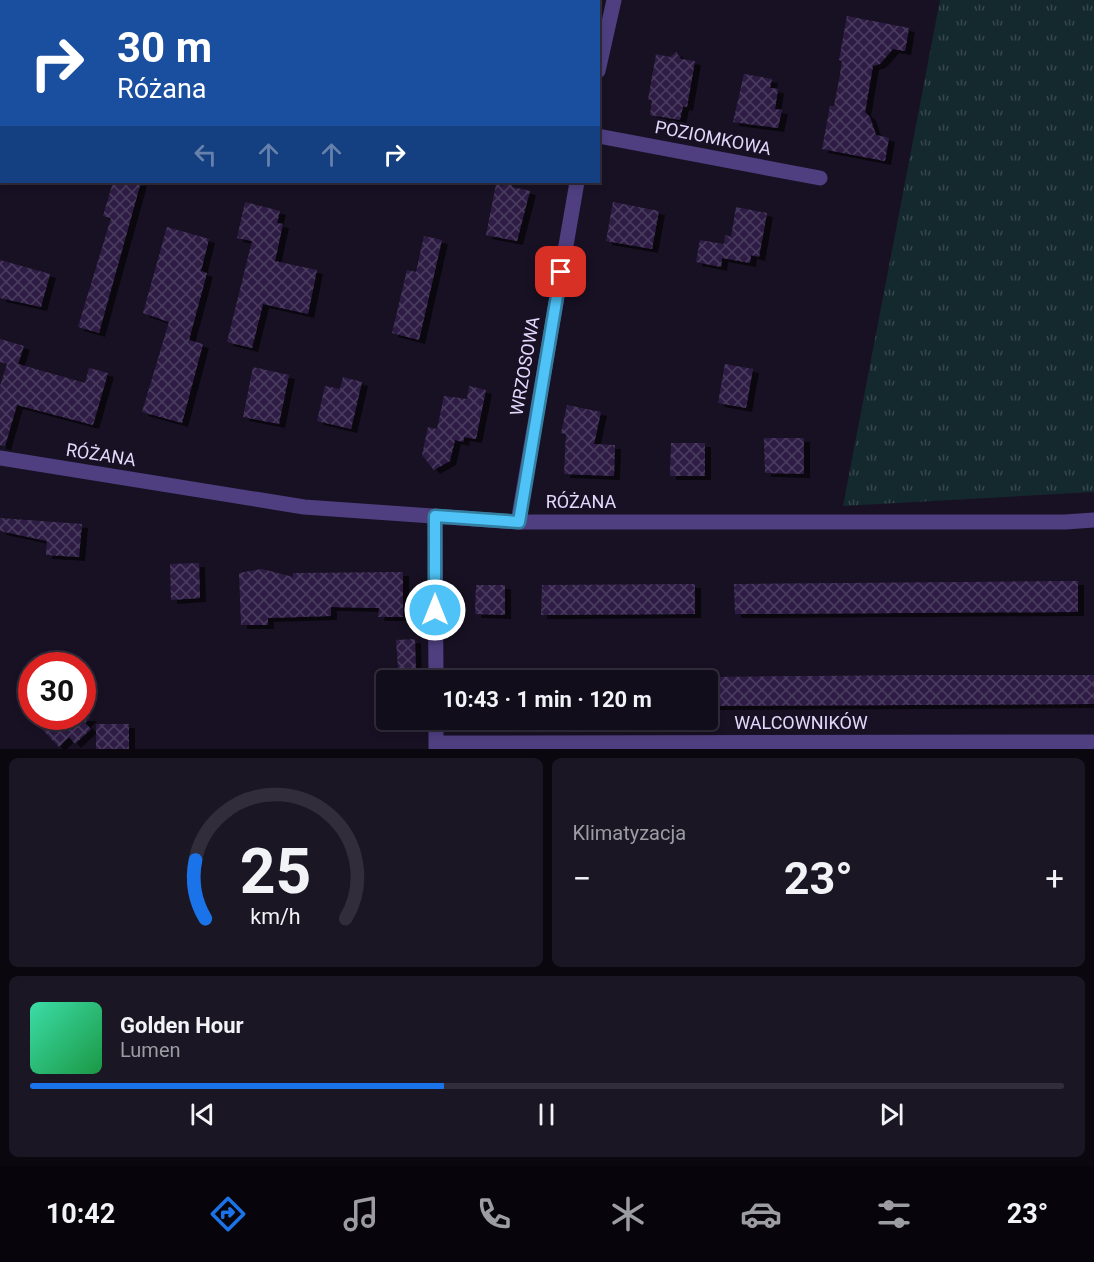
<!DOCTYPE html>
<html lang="pl">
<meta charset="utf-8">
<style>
body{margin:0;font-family:Roboto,sans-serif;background:#1b1624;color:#f1f3f6;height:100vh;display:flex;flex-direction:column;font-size:22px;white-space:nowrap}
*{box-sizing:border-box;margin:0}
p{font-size:20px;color:#9c9ca3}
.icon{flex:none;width:33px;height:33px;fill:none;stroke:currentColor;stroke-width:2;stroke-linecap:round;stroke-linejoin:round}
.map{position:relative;height:749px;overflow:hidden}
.details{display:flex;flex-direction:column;gap:9px;padding:9px;background:#0a070f;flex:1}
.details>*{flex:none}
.hud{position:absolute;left:0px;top:0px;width:600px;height:183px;box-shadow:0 3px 9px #0003,0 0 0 2px #312d3a;background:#1a4fa0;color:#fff;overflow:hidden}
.speed{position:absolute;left:18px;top:652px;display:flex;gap:12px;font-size:30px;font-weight:700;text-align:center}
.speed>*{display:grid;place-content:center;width:78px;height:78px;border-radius:50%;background:#120d1b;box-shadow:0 3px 9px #0003,0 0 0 2px #312d3a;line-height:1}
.speed .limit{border:9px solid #d22;background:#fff;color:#111}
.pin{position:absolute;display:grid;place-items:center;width:51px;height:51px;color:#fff;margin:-26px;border-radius:12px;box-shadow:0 3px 9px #0006}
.me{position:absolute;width:66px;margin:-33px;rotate:0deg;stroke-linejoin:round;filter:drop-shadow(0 0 4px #0008)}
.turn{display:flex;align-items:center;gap:21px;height:126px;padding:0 18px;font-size:27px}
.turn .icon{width:78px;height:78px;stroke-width:2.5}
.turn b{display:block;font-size:42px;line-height:51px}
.lanes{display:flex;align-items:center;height:57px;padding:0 18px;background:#0003;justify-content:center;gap:30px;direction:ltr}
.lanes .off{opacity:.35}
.big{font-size:45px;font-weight:700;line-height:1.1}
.details .widget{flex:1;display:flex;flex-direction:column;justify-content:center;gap:9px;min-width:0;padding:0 21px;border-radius:9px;background:#1b1624}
.details .dial{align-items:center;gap:0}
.dial svg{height:156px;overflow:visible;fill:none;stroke:#312d3a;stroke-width:7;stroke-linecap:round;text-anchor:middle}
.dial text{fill:#f1f3f6;stroke:none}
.song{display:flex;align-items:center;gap:18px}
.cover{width:72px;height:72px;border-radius:9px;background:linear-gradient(135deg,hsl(160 70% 55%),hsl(140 70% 35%))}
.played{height:6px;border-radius:3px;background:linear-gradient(90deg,#1a73e8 40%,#312d3a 40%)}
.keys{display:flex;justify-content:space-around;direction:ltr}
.heat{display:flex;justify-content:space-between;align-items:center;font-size:33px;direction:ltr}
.details .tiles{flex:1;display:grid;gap:9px;grid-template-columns:1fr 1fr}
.widget:last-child{grid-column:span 2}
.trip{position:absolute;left:376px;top:670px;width:342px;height:60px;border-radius:6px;background:#120d1b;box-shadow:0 3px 9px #0003,0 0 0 2px #312d3a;font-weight:700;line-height:60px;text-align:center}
.tabs{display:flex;height:96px;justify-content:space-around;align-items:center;background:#07050b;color:#9c9ca3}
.tabs .icon{width:42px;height:42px}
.tabs .selected{color:#1a73e8}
.tabs b{font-size:27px;color:#f1f3f6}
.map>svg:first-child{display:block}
</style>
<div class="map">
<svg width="1094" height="749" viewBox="0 0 1094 749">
<defs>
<pattern id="grass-tufts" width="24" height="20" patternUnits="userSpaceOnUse" patternTransform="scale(1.5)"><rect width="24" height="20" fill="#14292e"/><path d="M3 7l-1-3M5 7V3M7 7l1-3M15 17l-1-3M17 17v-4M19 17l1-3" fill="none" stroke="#36474d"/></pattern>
<pattern id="building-cross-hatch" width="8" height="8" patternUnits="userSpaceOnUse" patternTransform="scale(1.5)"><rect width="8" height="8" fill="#2e1e44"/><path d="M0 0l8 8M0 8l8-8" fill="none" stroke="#4c3e60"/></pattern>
<filter id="shadow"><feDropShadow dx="6" dy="4" stdDeviation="0" flood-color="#0009"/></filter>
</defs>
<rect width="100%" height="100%" fill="#181124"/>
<path fill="url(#grass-tufts)" d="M 940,0 L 1094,0 L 1094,492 L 843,506 Z"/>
<path fill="url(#building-cross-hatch)" filter="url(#shadow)" d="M 847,16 L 909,28 L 905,51 L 893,49 L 880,64 L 873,66 L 865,112 L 870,117 L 876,135 L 889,138 L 885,161 L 822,149 L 830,106 L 834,106 L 839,80 L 842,61 L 839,60 Z
M 676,52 L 681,59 L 695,61 L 687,107 L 683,106 L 680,120 L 650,115 L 652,100 L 648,100 L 656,54 L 670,57 Z
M 744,74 L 772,79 L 770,88 L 778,89 L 775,109 L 782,110 L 778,128 L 733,122 Z
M 113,182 L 141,182 L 99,333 L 78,327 L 111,218 L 103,216 Z
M 509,182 L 513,187 L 530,191 L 517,241 L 486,235 L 496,184 L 502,186 Z
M 245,202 L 280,211 L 277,223 L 283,224 L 275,261 L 317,270 L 308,314 L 263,304 L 252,348 L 227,342 L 252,241 L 237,238 Z
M 613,202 L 659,211 L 652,249 L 606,241 Z
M 736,207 L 767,213 L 759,257 L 751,255 L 750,263 L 722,258 L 721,267 L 696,262 L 700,240 L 724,244 L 725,235 L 731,237 Z
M 167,227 L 209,239 L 201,271 L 207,273 L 189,340 L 203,344 L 182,423 L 142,412 L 169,322 L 143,313 Z
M 424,236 L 442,240 L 419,340 L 392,333 L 407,270 L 416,272 Z
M 0,260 L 50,274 L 41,307 L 0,298 Z
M 0,339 L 24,346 L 18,364 L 85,383 L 89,368 L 108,373 L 93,425 L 17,405 L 5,446 L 0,445 L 0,386 L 7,364 L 0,362 Z
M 725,364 L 753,369 L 746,408 L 718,403 Z
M 253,367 L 289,375 L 279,424 L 243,417 Z
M 343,377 L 362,382 L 351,429 L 317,421 L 325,386 L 340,389 Z
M 469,386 L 486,390 L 476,439 L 464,437 L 463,442 L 455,440 L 450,461 L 434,470 L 422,455 L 428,427 L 437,429 L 444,396 L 467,399 Z
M 567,405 L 601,412 L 594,444 L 615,445 L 614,476 L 564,474 L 566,434 L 561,433 Z
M 764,438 L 804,438 L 804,474 L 765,473 Z
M 671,443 L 705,443 L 705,476 L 670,476 Z
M 0,518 L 82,524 L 79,557 L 46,555 L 47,541 L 0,531 Z
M 199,563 L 200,598 L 171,600 L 170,564 Z
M 262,569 L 293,577 L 293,573 L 403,572 L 403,617 L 378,617 L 379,608 L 331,607 L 331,616 L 268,618 L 268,625 L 241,625 L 239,573 Z
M 1078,581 L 1078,612 L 735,614 L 734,584 Z
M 695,584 L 695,614 L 541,615 L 542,585 Z
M 476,585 L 505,585 L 505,615 L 475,614 Z
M 415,639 L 416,681 L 399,681 L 396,640 Z
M 921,675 L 1094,675 L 1094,704 L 708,706 L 708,677 Z
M 30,717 L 91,717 L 85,723 L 91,729 L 75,744 L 69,737 L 59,747 Z
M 96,724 L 129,724 L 129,749 L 96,749 Z"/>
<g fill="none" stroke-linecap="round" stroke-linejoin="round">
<path stroke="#4f3f80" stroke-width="15" d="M 598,71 L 614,0
M 598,136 L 820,178
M 0,458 L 304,507 L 518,522 L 1065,522 L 1094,520
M 435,516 L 436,681
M 518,522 L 577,182
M 436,720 L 436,749
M 436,743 L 1094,742"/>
</g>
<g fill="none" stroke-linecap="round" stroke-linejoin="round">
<defs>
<path id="route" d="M 435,610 L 435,516 L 519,522 L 561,272"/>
</defs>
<use href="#route" stroke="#337fa1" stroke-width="15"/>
<use href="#route" stroke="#4fc3f7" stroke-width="10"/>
</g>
<g text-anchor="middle" stroke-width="6" stroke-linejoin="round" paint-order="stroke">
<g font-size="18" fill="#e3d7fc" stroke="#181124">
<text transform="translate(713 138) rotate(11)" y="6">POZIOMKOWA</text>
<text transform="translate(525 366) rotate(-80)" y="6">WRZOSOWA</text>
<text transform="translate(101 455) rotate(9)" y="6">RÓŻANA</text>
<text x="581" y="508">RÓŻANA</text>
<text x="801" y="729">WALCOWNIKÓW</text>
</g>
</g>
</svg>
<div class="speed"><div class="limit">30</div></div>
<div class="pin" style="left:561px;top:272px;background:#d93025"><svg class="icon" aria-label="arrive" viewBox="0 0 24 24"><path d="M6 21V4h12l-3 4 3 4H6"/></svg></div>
<svg class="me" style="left:435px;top:610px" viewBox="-20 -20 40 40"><circle r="17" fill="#4fc3f7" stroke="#fff" stroke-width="3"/><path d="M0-11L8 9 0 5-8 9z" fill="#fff"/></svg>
<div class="trip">10:43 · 1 min · 120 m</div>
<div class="hud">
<div class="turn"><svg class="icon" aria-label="right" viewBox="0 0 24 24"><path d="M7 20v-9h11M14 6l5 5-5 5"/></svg><div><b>30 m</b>Różana</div></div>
<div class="lanes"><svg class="icon off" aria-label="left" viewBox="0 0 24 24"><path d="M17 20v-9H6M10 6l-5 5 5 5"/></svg><svg class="icon off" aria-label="ahead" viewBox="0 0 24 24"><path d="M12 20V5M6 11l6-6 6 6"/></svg><svg class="icon off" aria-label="ahead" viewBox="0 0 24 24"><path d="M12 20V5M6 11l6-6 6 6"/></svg><svg class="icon" aria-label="right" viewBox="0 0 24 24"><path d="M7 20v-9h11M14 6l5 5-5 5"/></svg></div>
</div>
</div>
<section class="details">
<div class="tiles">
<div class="widget dial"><svg viewBox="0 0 100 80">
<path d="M14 69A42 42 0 1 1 86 69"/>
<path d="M14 69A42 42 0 0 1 9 39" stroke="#1a73e8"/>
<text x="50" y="56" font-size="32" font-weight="700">25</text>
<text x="50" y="72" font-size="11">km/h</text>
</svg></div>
<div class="widget"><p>Klimatyzacja</p>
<div class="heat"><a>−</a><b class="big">23°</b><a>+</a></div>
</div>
<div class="widget">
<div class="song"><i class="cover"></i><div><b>Golden Hour</b><p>Lumen</p></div></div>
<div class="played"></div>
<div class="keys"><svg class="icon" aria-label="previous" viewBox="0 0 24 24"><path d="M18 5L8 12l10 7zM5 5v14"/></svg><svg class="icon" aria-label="pause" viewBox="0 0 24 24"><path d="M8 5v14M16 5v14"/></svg><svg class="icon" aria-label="next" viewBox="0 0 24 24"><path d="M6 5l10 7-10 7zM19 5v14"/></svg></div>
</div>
</div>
</section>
<nav class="tabs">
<b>10:42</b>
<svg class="icon selected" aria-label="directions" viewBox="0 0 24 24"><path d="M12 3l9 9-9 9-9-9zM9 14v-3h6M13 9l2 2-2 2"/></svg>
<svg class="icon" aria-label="music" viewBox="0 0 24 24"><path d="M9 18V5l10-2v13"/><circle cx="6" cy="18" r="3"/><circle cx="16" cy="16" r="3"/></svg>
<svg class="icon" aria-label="phone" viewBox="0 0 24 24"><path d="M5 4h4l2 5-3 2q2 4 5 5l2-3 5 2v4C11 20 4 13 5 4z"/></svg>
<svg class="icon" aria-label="climate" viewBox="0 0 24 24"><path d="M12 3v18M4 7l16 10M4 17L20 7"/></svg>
<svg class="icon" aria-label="car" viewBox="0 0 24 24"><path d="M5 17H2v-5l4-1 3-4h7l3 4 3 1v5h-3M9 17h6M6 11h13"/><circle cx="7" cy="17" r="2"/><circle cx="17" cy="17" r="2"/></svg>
<svg class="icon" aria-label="filters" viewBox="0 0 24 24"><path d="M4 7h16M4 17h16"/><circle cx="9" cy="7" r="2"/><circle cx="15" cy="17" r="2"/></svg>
<b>23°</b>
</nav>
